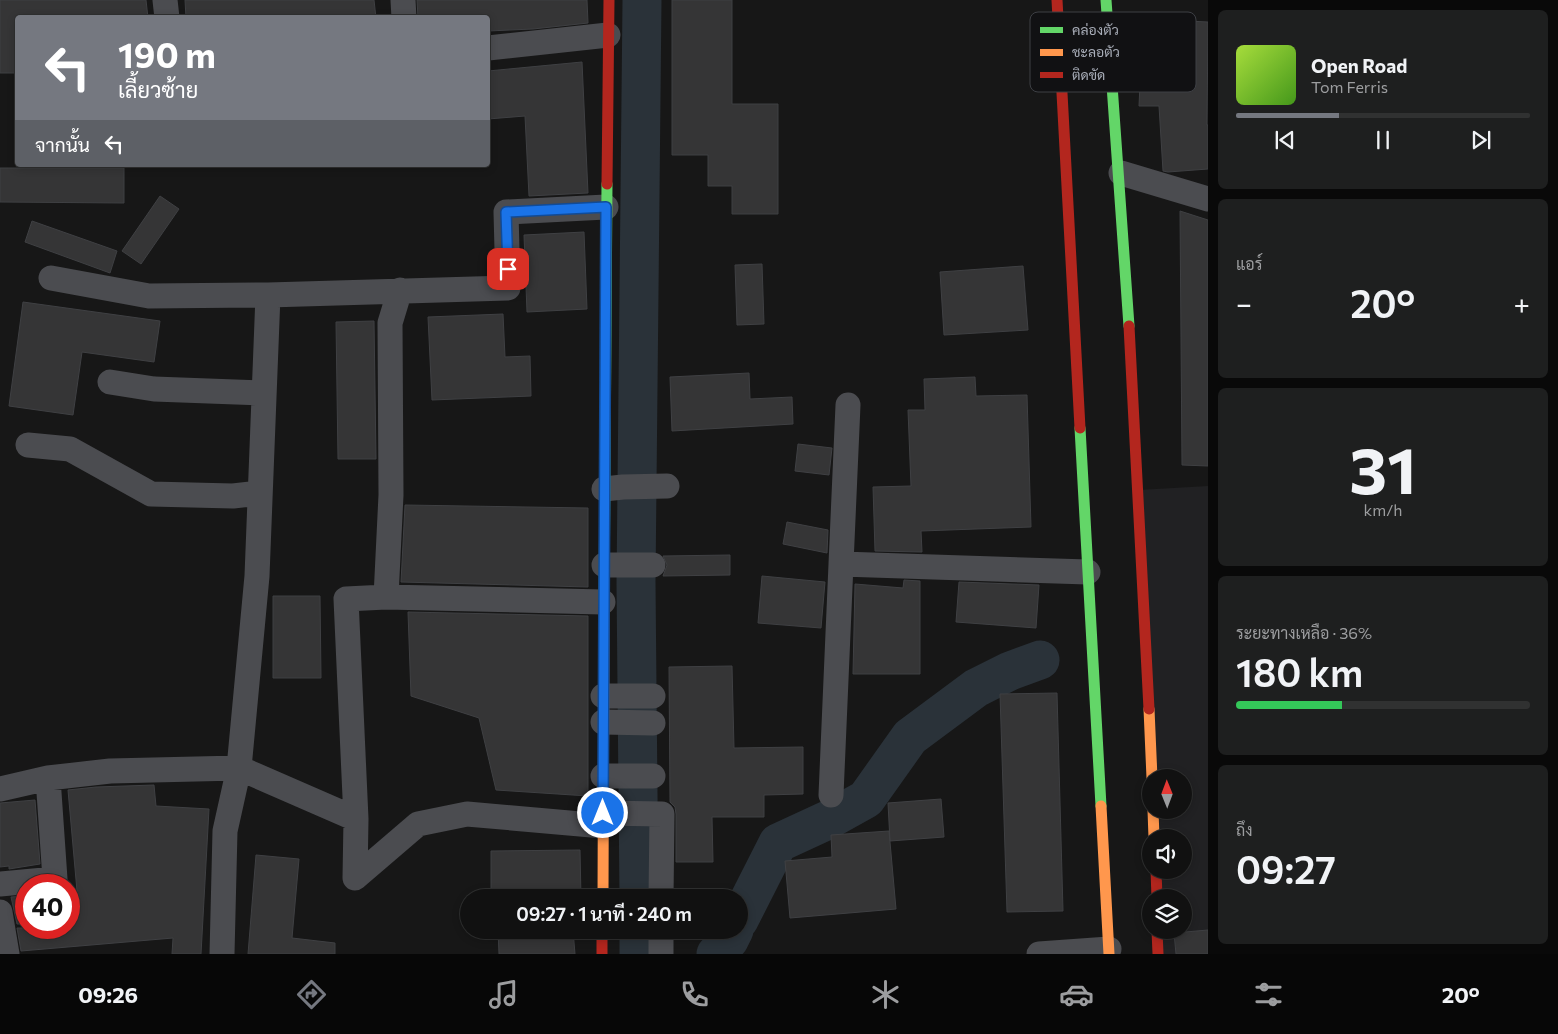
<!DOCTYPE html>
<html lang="th">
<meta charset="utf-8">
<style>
body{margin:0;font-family:Commissioner,Sarabun,sans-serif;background:#1e1f1f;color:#f1f3f6;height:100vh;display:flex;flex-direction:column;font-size:19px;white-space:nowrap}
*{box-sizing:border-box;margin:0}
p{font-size:16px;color:#9c9d9f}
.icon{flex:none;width:28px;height:28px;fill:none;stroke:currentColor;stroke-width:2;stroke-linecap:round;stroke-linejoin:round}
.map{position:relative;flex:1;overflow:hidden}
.sheet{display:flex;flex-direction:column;gap:10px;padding:10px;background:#090909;width:350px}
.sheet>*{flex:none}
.top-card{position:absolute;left:15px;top:15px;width:475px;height:152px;border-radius:5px;box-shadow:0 2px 8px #0003,0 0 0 1px #303131;background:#757880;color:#fff;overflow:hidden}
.needle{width:32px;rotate:359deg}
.tools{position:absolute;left:1142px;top:769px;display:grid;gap:10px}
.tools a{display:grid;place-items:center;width:50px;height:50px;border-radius:50%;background:#111;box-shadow:0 2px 8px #0003,0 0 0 1px #303131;font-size:25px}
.speed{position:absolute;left:15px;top:874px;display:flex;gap:10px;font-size:25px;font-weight:700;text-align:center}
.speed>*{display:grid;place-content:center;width:65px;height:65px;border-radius:50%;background:#111;box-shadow:0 2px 8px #0003,0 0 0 1px #303131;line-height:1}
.speed .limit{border:8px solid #d22;background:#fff;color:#111}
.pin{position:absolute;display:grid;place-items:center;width:42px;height:42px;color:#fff;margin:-21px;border-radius:10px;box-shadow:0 2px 8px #0006}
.me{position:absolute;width:55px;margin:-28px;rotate:0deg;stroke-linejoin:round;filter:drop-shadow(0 0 4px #0008)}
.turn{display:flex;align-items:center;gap:18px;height:105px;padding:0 20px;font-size:22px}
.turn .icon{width:65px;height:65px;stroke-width:2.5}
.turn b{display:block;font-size:35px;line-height:42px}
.then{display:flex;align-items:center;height:48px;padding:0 20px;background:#0003;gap:10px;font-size:19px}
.big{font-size:38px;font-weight:600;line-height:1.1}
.sheet .card{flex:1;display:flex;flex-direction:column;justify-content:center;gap:8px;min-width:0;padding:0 18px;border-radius:8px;background:#1e1f1f}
.sheet .dial{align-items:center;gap:0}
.dial b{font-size:65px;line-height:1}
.song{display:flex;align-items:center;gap:15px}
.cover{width:60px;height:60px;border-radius:8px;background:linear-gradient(135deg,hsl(80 70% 55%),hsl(100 70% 35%))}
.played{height:5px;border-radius:2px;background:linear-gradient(90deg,#757880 35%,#303131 35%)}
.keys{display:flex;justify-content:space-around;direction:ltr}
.heat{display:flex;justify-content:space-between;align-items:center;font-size:28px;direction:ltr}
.charge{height:8px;border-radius:4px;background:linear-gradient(90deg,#34c759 36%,#303131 0)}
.trip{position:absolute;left:460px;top:889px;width:288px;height:50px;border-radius:25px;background:#111;box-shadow:0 2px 8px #0003,0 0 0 1px #303131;font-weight:600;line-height:50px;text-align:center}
.tab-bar{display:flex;height:80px;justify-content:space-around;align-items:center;background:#070707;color:#9c9d9f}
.tab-bar .icon{width:35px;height:35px}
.tab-bar .active{color:#757880}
.tab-bar b{font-size:22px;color:#f1f3f6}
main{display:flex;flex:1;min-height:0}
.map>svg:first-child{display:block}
</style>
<main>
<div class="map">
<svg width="1208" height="954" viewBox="0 0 1208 954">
<rect width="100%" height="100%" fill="#171717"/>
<path fill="#212123" d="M 1208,486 L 1208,954 L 1158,954 L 1157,930 L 1184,930 L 1184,898 L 1157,897 L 1155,870 L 1184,870 L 1184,838 L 1154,837 L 1153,810 L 1184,810 L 1184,778 L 1152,777 L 1139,490 Z"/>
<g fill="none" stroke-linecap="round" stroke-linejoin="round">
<path stroke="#2a3239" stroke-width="39" d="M 639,898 L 636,582 L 642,0
M 739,920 L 778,843 L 830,819 L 866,799 L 910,737 L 976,688 L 1010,671 L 1040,660
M 639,930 L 639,954
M 716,954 L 729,940 L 734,930"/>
</g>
<path fill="#353536" stroke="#3f4043" d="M 0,0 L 146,0 L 148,18 L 18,18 L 15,73 L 0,73 Z
M 185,0 L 374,0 L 376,18 L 186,18 Z
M 417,0 L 587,0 L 588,23 L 533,29 L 488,31 L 488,18 L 418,18 Z
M 672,0 L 732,0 L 732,104 L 778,104 L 778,214 L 732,214 L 732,186 L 708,186 L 708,155 L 672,155 Z
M 1143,19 L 1208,22 L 1207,125 L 1208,125 L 1208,169 L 1168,172 L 1163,171 L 1159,106 L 1139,106 Z
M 582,62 L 588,193 L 529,196 L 525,116 L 488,119 L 488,71 Z
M 0,168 L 124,168 L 124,203 L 0,202 Z
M 160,196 L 179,209 L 141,264 L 122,251 Z
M 1180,211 L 1208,220 L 1208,466 L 1182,465 Z
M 32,221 L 117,251 L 110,273 L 25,242 Z
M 584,232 L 587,309 L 527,312 L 524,235 Z
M 762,264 L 764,324 L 737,325 L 735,265 Z
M 1023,266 L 1028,330 L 944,335 L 940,272 Z
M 23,302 L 160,321 L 154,362 L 82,352 L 73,415 L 9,406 Z
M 503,314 L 505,357 L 530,356 L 531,396 L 432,400 L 428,317 Z
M 374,321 L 376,459 L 338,459 L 336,322 Z
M 749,373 L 750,399 L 792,397 L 793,424 L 672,431 L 670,377 Z
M 975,377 L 976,396 L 1027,395 L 1031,527 L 921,531 L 922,552 L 875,551 L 873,487 L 911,486 L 908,410 L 925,410 L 924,379 Z
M 798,444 L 832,448 L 829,475 L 795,471 Z
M 405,505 L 588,508 L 588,587 L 401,582 Z
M 787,522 L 828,530 L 827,553 L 783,544 Z
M 730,555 L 730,575 L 663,576 L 667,565 L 663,556 Z
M 762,576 L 825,582 L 821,628 L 758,623 Z
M 904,580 L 920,581 L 920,674 L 853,674 L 855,584 L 903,588 Z
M 959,582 L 1039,585 L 1036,628 L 956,622 Z
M 273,596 L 320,596 L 321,678 L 273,678 Z
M 408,612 L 588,616 L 588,796 L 496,790 L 479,718 L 411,696 Z
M 732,666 L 734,748 L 803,747 L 803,794 L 764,795 L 764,817 L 712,817 L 713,862 L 676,862 L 676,814 L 675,807 L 670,802 L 669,667 Z
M 1057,693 L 1063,911 L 1007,912 L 1000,694 Z
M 154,785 L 156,806 L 209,809 L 201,954 L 172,954 L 173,938 L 21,951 L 17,928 L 69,928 L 69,892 L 77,891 L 68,790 L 96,787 Z
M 941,799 L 944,837 L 890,841 L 888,803 Z
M 35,800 L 40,864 L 9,869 L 9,866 L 0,867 L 0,803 Z
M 889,831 L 896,909 L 790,918 L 785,861 L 832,857 L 831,835 Z
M 580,850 L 581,898 L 491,898 L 491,851 Z
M 256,855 L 299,859 L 292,938 L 335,943 L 335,954 L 248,954 Z
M 26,896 L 26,924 L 17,924 L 11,897 Z
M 498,930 L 573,930 L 575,954 L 499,954 Z
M 1208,930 L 1208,954 L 1176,954 L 1174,933 Z"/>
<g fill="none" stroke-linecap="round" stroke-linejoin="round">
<path stroke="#4b4c50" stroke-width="25" d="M 165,0 L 167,18
M 403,0 L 404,18
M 488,48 L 608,35
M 1121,173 L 1208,199
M 51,278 L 149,296 L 268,295
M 400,290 L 390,323 L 391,495 L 386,597 L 603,602
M 110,382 L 154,389 L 263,393
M 28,445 L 70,449 L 151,494 L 233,496 L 260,493
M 604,489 L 623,487 L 667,486
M 841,564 L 848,405
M 604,565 L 653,565
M 603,696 L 653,696
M 603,722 L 653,723
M 603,776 L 653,776
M 0,789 L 48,778 L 110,771 L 239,768 L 257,576 L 268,295 L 508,288 L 506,212 L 606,207
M 831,795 L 841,564 L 1088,572
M 603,813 L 662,814 L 661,898
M 356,819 L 355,878 L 418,824 L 467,814 L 603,826
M 0,884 L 55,879 L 48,778
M 0,912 L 7,954
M 222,954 L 225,831 L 239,768 L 356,819 L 346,599 L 386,597
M 661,954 L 661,930
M 1039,954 L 1109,949"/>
<path stroke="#63d668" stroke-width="11" d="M 1106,0 L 1129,326
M 1080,428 L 1101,806
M 604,610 L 607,184"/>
<path stroke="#ff974d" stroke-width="11" d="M 1149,709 L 1152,778
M 1101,806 L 1109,954
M 1153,810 L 1154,838
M 603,898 L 604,610"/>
<path stroke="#b3261e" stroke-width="11" d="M 1057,0 L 1080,428
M 607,184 L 609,0
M 1129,326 L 1149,709
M 1156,870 L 1157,898
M 602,930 L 602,954
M 1157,930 L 1158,954"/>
</g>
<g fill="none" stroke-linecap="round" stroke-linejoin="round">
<defs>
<path id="route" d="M 508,269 L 506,212 L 606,207 L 603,813"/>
</defs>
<use href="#route" stroke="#114b97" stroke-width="12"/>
<use href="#route" stroke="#1a73e8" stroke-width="9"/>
</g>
<rect x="1030" y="12" width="166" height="80" rx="8" fill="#111113" stroke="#3e4045" stroke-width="1"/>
<rect x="1040" y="27" width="23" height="6" fill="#63d668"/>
<rect x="1040" y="49" width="23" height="7" fill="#ff974d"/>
<rect x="1040" y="72" width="23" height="6" fill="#b3261e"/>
<g font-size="14" fill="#a8adb8">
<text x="1072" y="35">คล่องตัว</text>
<text x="1072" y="57">ชะลอตัว</text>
<text x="1072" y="80">ติดขัด</text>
</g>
</svg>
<div class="tools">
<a><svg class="needle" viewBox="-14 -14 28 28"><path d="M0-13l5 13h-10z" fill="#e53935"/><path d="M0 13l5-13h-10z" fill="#9c9d9f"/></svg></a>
<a><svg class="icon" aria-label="sound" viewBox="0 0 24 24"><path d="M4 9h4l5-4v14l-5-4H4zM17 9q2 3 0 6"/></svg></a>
<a><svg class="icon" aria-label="layers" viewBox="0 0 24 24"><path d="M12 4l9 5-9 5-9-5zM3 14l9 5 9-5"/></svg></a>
</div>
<div class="speed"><div class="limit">40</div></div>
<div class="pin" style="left:508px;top:269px;background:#d93025"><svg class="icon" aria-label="arrive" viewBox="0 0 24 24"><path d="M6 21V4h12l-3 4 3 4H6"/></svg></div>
<svg class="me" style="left:603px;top:813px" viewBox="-20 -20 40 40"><circle r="17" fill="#1a73e8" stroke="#fff" stroke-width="3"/><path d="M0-11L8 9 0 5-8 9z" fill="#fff"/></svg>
<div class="trip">09:27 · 1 นาที · 240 m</div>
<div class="top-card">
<div class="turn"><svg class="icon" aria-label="left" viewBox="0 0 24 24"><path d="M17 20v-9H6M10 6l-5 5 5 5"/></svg><div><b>190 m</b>เลี้ยวซ้าย</div></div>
<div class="then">จากนั้น<svg class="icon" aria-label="left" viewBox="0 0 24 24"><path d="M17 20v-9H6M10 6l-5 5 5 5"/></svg></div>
</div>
</div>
<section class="sheet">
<div class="card">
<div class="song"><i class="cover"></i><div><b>Open Road</b><p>Tom Ferris</p></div></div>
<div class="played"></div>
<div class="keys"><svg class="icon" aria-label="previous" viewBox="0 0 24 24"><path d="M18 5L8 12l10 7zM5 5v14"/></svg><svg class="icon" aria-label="pause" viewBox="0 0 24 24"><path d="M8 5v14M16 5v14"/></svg><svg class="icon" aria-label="next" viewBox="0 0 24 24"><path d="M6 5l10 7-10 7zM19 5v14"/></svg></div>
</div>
<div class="card"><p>แอร์</p>
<div class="heat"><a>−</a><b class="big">20°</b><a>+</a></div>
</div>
<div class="card dial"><b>31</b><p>km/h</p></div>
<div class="card"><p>ระยะทางเหลือ · 36%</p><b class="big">180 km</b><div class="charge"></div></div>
<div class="card"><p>ถึง</p><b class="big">09:27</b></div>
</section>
</main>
<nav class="tab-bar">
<b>09:26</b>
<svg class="icon active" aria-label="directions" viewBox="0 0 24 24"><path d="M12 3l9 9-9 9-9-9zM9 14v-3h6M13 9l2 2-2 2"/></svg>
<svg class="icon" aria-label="music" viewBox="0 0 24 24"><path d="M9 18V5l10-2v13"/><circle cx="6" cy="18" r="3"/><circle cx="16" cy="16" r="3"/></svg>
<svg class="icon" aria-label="phone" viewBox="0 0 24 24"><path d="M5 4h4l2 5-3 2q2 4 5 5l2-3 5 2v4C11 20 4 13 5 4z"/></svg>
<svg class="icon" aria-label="climate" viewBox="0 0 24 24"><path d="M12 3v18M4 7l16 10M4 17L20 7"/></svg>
<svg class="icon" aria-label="car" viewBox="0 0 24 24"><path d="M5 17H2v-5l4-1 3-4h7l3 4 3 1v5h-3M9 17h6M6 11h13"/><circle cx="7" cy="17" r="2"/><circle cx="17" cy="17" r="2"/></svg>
<svg class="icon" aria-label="filters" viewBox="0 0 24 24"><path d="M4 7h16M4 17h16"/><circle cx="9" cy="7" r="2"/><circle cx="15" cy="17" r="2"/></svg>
<b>20°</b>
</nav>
